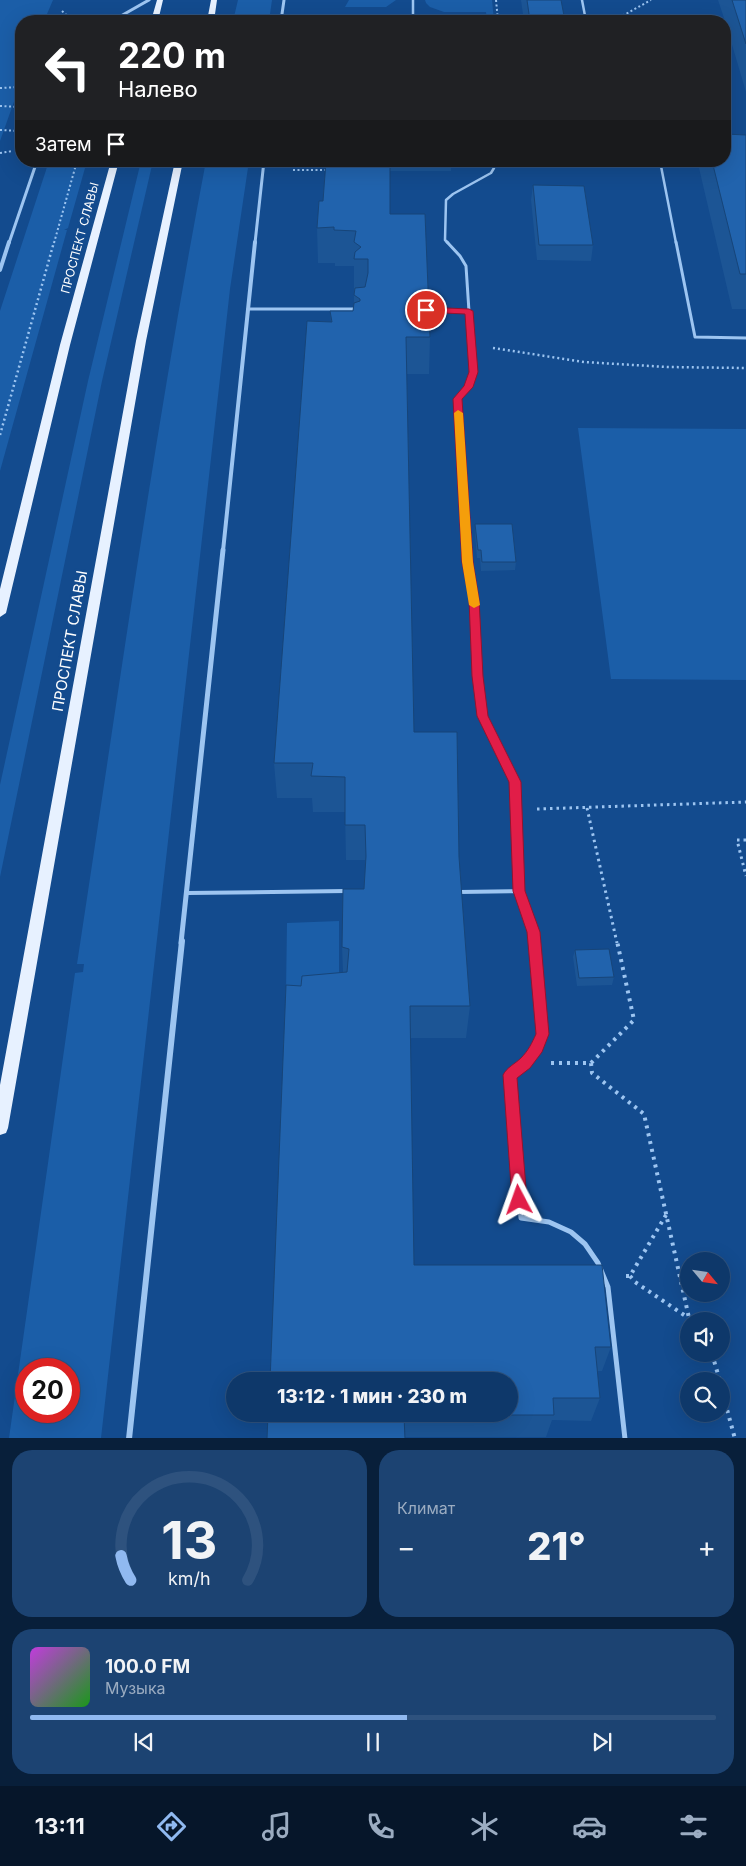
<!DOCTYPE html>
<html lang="ru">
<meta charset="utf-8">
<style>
body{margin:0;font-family:Inter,sans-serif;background:#1c4372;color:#f1f3f6;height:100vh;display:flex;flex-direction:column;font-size:19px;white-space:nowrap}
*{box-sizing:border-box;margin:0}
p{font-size:16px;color:#9bacc1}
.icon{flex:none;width:28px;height:28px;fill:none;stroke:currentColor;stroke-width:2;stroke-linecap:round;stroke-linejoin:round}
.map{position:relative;height:1438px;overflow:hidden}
.side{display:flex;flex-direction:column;gap:12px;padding:12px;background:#081f3a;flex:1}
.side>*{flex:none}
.banner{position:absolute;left:15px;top:15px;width:716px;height:152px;border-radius:20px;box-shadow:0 5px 20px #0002,0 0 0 1px #2e527e;background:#202124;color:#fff;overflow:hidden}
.needle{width:32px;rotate:119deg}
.controls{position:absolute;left:680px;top:1252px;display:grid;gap:10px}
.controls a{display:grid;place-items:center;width:50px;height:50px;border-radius:50%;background:#0e386a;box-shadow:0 5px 20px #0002,0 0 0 1px #2e527e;font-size:25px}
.speed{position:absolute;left:15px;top:1358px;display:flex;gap:10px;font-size:25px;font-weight:700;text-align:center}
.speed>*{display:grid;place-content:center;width:65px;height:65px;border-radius:50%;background:#0e386a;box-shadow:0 5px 20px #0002,0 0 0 1px #2e527e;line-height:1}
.speed .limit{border:8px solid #d22;background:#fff;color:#111}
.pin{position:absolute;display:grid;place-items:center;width:42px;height:42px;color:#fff;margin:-21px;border:2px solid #fff;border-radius:50%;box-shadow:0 1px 5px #0007}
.me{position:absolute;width:55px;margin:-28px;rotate:356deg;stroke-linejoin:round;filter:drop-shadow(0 0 4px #0008)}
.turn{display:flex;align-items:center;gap:18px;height:105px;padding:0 20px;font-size:22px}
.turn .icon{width:65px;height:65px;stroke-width:2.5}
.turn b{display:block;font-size:35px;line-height:42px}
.then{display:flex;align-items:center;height:48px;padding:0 20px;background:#0003;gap:10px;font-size:19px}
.big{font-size:38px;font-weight:800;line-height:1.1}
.side .widget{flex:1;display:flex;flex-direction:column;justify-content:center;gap:8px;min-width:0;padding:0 18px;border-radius:20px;background:#1c4372}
.side .dial{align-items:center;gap:0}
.dial svg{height:130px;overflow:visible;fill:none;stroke:#2e527e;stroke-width:7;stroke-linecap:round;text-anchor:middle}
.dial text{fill:#f1f3f6;stroke:none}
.song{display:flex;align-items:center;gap:15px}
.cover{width:60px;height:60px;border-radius:8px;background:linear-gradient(135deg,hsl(290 70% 55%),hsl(120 70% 35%))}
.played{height:5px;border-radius:2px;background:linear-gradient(90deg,#90b9f0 55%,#2e527e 55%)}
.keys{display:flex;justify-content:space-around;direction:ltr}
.heat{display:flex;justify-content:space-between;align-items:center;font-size:28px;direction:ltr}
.side .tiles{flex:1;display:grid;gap:12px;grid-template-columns:1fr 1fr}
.widget:last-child{grid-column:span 2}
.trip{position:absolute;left:226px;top:1372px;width:292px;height:50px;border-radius:25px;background:#0e386a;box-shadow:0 5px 20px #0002,0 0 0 1px #2e527e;font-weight:800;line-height:50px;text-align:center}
.menu{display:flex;height:80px;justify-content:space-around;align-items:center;background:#06162a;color:#9bacc1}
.menu .icon{width:35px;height:35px}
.menu .current{color:#90b9f0}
.menu b{font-size:22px;color:#f1f3f6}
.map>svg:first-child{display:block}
</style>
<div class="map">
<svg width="746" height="1439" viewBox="0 0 746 1439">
<rect width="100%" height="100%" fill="#134b8e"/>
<path fill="#1b5ea8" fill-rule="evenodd" d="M 0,0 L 53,0 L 44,21 L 21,21 L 21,82 L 0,141 Z
M 238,0 L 272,0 L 269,21 L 233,21 Z
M 349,0 L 396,0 L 386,7 L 345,7 Z
M 425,0 L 492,0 L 494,21 L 487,21 L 486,12 L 444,12 L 430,7 L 426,3 Z
M 49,161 L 87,161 L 68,228 L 64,230 L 67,230 L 0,471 L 0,311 Z
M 141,161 L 153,161 L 102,381 L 0,877 L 0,785 L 88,381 Z
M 206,161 L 249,161 L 230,289 L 101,1438 L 9,1438 L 75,973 L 83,972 L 84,964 L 77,964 C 118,696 155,428 206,161 ZM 26,1369 L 69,1369 L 69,1411 L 26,1411 Z
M 578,428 L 746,429 L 746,680 L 611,679 Z
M 339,921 L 339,991 L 286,992 L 287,923 Z"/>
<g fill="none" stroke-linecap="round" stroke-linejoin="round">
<path stroke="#9dc5f1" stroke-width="2" stroke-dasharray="2 2.5" stroke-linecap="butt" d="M 496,0 L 498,21
M 62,11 L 73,21
M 606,21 L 613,21 L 651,0
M 0,88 L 21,87
M 0,106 L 21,107
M 0,130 L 20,131
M 0,153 L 13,151
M 293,170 L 329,170
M 54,243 L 77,161"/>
<path stroke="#9dc5f1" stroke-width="2.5" stroke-dasharray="2 3" stroke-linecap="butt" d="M 493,348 L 584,362 L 667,367 L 746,368
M 0,435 L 54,242"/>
<path stroke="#9dc5f1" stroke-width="3" stroke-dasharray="2.5 4" stroke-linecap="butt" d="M 587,808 L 617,943
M 537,809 L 746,802
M 746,840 L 737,840 L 746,876"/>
<path stroke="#9dc5f1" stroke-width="4" stroke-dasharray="3 5" stroke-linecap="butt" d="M 551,1063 L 591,1063 L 634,1020 L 617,941
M 591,1063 L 592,1073 L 644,1114 L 689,1318
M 626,1276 L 630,1276 L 666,1215
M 630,1276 L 635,1282 L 693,1321
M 712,1354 L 720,1381
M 721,1387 L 735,1439"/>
<path stroke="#9dc5f1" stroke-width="2.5" d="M 582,0 L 586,21
M 282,16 L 413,16 L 413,0
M 660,161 L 676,243
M 448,243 L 445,240 L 446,200 L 453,194 L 491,173 L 494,168 L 494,161"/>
<path stroke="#9dc5f1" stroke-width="3" d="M 447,242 L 460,256 L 466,266 L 473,372 L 468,387 L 458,399 L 466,551
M 676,242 L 695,337 L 746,338
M 248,309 L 358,309
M 426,310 L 469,311"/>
<path stroke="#9dc5f1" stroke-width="4" d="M 466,550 L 474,599 L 477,676 L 483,716 L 515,782 L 519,891 L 534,932 L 535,943
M 459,892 L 519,891
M 188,893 L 346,891"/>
<path stroke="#9dc5f1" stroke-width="5" d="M 535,941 L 542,1034 L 529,1057 L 510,1075 L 521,1218 L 549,1222 L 571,1232 L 585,1244 L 598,1263 L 608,1287 L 625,1439"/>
<path stroke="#9dc5f1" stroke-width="3" d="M 112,21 L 149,0
M 281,21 L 284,0
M 9,243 L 37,161
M 255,243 L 264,161"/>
<path stroke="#9dc5f1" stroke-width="4" d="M 0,270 L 9,242
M 223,551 L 255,242"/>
<path stroke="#9dc5f1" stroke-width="5" d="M 181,943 L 223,550"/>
<path stroke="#9dc5f1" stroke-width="6" d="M 129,1439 L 182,941"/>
<path fill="#e7f1ff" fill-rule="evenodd" d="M 157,0 L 163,0 L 158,21 L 151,21 Z
M 211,0 L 217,0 L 214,21 L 207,21 Z
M 111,161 L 119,161 L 70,345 L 6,613 L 0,617 L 0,589 L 60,345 Z
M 175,161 L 183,161 L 146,341 L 8,1128 L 6,1133 L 0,1135 L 0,1085 L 136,341 Z"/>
</g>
<path fill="#1c5595" d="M 521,0 L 561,0 L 565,21 L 524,21 Z
M 718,0 L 746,0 L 746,92 L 725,21 Z
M 746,135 L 746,309 L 732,309 L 699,168 L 701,161 L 725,161 Z
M 326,161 L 463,161 L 463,163 L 451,163 L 451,171 L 390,171 L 390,214 L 430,337 L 429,374 L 407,374 L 414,732 L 459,857 L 470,1006 L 466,1038 L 410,1038 L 414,1265 L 611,1347 L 602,1371 L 597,1371 L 600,1398 L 591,1421 L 552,1420 L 546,1437 L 405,1437 L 270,1381 L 301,986 L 343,972 L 342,947 L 364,889 L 366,860 L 346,860 L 345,812 L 313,812 L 312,798 L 277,798 L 274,763 L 331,322 L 330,311 L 353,311 L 354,303 L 354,266 L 335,266 L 335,263 L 318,263 L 317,228 L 323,201 Z
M 533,185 L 593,245 L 591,261 L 537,260 L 531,200 Z
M 475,524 L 516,562 L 515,570 L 481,571 L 480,558 L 477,558 L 475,533 Z
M 575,950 L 614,977 L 612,985 L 577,986 L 573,957 Z"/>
<path fill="#2163ad" stroke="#174579" d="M 527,0 L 561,0 L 565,21 L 530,21 Z
M 732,0 L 746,0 L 746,44 Z
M 725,134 L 746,135 L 746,274 L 740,274 L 712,161 L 725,161 Z
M 326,161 L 390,161 L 390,214 L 425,214 L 430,337 L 406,337 L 414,732 L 457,732 L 459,857 L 470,1006 L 410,1006 L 414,1265 L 602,1265 L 611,1347 L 595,1347 L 600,1398 L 553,1398 L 554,1415 L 404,1415 L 405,1439 L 267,1439 L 268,1414 L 510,1414 L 510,1381 L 270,1381 L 286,985 L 301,986 L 302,976 L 347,972 L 349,949 L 342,947 L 343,889 L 364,889 L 366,856 L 365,825 L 345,825 L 345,777 L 311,776 L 313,763 L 274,763 L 307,321 L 332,322 L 330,311 L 353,311 L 354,303 L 360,301 L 360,299 L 354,295 L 355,288 L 365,287 L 368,273 L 368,259 L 354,259 L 355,252 L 361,247 L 354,242 L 356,231 L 334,230 L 334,227 L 317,228 L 319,201 L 323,201 Z
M 533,185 L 584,186 L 593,245 L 539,245 Z
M 475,524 L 512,524 L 516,562 L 482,562 L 481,550 L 478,550 Z
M 609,949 L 614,977 L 579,978 L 575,950 Z"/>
<path fill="#e11d48" stroke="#92132f" d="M 426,307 L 469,309 L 473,311 L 478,372 L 473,387 L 462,399 L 473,562 L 479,599 L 483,676 L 488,716 L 521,782 L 525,891 L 540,932 L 549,1034 L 542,1052 L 530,1068 L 517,1078 L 527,1200 L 525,1205 L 519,1208 L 514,1205 L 512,1200 L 503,1075 C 507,1067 515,1064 521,1058 C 528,1051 532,1043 536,1034 L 527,932 L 513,891 L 509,782 L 477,716 L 472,676 L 469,599 L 462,562 L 453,399 L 464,386 L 469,372 L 465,314 L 423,312 L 422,310 Z"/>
<path fill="#f59e0b" d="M 458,410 L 463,413 L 473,562 L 480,605 L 474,608 L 469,605 L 462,562 L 454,413 Z"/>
<g text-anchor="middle" stroke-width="5" stroke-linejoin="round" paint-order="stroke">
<g font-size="12" fill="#fff" stroke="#134b8e">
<text transform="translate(80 238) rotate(-75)" y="4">ПРОСПЕКТ СЛАВЫ</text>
</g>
<g font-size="15" fill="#fff" stroke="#134b8e">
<text transform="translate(70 641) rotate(-80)" y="5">ПРОСПЕКТ СЛАВЫ</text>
</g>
</g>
</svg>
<div class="controls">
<a><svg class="needle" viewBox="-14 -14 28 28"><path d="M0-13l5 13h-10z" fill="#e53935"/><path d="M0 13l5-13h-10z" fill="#9bacc1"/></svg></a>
<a><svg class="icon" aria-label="sound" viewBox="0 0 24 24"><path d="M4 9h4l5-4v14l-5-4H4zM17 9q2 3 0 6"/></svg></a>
<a><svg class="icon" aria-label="search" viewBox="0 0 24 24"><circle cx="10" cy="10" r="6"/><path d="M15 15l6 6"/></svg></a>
</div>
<div class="speed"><div class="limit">20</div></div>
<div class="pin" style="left:426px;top:310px;background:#d93025"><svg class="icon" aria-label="arrive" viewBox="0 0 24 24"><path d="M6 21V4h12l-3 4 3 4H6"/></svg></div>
<svg class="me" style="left:519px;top:1200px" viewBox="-20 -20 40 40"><path d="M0-17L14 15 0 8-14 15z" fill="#e11d48" stroke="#fff" stroke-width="4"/></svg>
<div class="trip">13:12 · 1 мин · 230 m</div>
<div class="banner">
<div class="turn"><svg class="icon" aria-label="left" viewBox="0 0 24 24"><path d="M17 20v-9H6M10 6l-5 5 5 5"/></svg><div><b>220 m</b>Налево</div></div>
<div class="then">Затем<svg class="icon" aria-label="arrive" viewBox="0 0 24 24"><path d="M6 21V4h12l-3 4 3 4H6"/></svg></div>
</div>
</div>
<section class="side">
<div class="tiles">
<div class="widget dial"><svg viewBox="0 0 100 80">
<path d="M14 69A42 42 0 1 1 86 69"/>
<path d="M14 69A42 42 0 0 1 8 54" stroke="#90b9f0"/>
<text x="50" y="56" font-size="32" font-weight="700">13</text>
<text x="50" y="72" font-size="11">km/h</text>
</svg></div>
<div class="widget"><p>Климат</p>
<div class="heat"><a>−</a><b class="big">21°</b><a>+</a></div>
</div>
<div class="widget">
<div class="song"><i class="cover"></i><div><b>100.0 FM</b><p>Музыка</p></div></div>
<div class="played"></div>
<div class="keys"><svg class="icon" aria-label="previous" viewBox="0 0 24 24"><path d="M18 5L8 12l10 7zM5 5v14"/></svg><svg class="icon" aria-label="pause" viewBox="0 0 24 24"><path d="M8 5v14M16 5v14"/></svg><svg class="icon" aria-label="next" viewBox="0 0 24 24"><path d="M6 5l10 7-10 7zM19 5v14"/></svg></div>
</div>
</div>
</section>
<nav class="menu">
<b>13:11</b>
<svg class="icon current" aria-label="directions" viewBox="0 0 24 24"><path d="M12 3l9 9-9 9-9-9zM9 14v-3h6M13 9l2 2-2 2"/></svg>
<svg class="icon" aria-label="music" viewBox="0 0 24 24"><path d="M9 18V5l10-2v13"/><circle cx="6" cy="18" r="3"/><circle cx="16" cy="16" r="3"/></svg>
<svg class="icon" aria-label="phone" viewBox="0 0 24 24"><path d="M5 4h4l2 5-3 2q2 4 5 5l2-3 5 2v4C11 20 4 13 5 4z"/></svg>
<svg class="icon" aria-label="climate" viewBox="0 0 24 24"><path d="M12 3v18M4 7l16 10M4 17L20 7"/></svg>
<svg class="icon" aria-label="car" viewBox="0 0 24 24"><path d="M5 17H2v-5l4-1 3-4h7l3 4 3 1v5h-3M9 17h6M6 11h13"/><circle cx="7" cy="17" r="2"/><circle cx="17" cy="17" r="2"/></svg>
<svg class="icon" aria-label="filters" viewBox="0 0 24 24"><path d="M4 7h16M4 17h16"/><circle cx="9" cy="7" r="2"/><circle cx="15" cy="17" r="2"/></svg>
</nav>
